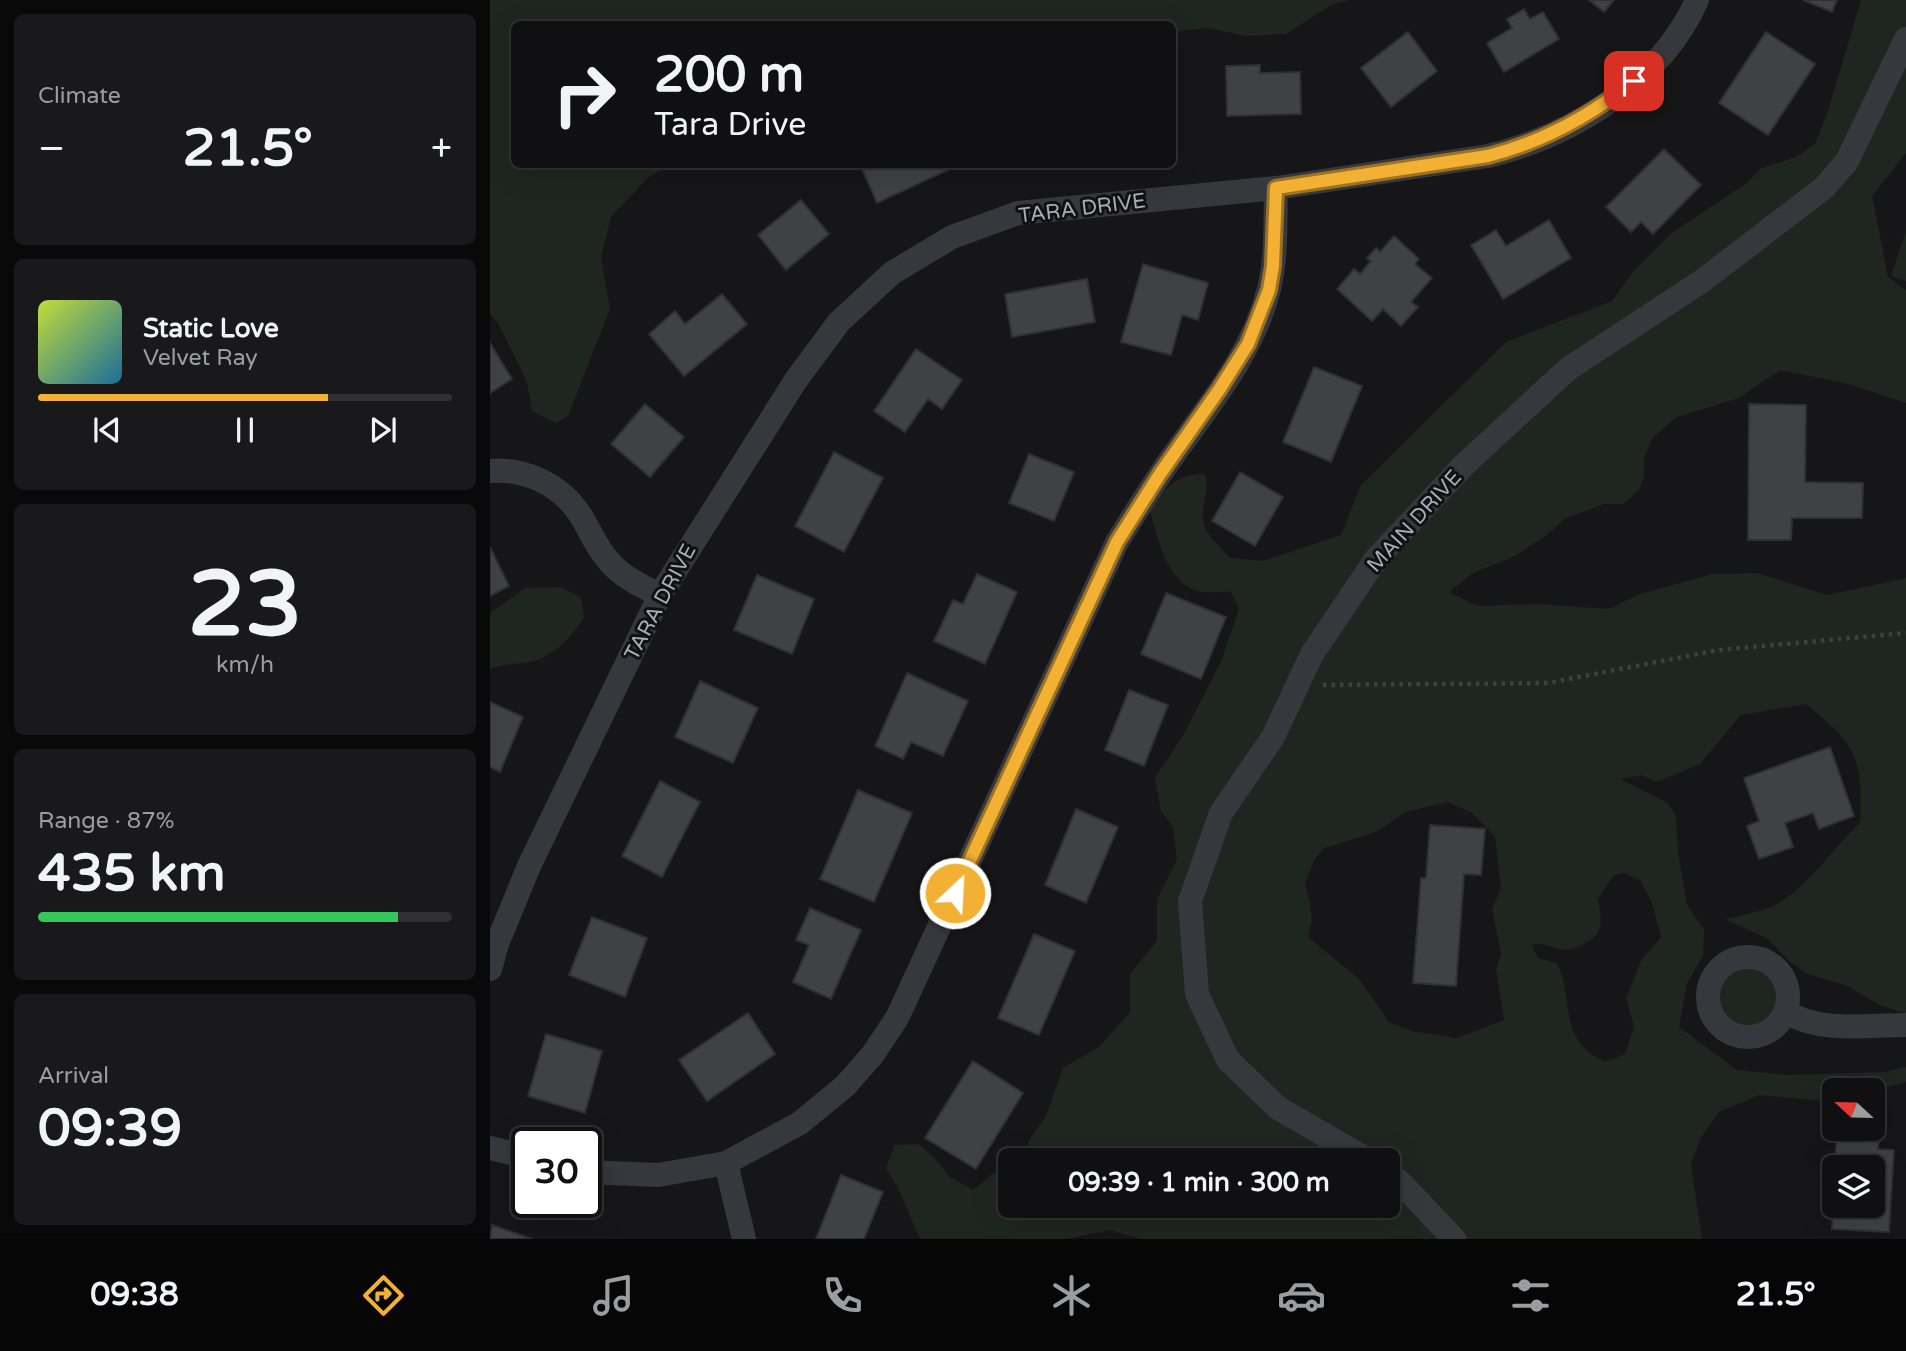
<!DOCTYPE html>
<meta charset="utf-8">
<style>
body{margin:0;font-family:"Varela Round",sans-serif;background:#19191b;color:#f1f3f6;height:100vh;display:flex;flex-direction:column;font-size:26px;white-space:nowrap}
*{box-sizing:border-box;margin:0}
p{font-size:23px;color:#9c9d9f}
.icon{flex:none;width:38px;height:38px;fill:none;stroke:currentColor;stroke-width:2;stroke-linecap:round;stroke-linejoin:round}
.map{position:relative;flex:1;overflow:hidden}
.drawer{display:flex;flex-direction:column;gap:14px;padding:14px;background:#09090a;width:490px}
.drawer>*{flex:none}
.banner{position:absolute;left:21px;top:21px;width:665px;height:147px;border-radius:10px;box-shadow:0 7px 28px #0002,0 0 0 2px #303032;background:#101012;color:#f1f3f6;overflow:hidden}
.needle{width:46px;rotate:292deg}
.fabs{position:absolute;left:1332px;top:1078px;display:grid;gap:14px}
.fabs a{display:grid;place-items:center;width:63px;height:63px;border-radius:10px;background:#101012;box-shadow:0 7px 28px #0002,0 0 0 2px #303032;font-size:35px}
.speed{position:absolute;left:21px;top:1127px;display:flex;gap:14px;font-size:35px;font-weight:700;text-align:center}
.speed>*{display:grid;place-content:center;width:91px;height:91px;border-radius:50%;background:#101012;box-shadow:0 7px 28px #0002,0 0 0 2px #303032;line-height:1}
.speed .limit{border:4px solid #111;border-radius:10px;background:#fff;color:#111}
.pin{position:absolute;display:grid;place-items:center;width:60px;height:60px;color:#fff;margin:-30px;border-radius:14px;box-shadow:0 4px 10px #0006}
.me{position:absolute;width:77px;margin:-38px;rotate:25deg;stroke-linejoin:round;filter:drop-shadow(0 0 5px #0008)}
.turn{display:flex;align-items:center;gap:24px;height:147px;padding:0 28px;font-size:32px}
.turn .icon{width:91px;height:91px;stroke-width:2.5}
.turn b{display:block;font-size:49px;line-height:60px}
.big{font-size:52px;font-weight:700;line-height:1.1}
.drawer .widget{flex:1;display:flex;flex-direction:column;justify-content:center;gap:10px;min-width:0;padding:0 24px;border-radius:10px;background:#19191b}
.drawer .dial{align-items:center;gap:0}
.dial b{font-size:91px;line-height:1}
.song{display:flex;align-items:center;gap:21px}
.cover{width:84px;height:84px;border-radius:10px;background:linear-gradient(135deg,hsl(70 70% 55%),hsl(200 70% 35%))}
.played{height:7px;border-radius:4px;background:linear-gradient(90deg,#f2b134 70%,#303032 70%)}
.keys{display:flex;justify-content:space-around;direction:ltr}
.heat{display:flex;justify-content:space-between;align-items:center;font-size:38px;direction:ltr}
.charge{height:10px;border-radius:5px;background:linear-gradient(90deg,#34c759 87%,#303032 0)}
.trip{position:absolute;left:508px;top:1148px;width:402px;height:70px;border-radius:10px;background:#101012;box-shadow:0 7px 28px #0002,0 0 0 2px #303032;font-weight:700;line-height:70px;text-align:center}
.tabs{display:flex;height:112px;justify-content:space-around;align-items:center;background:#060607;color:#9c9d9f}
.tabs .icon{width:49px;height:49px}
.tabs .active{color:#f2b134}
.tabs b{font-size:32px;color:#f1f3f6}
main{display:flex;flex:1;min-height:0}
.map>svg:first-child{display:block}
</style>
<main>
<section class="drawer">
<div class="widget"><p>Climate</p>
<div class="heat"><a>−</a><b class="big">21.5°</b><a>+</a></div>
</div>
<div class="widget">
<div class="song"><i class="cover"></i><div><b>Static Love</b><p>Velvet Ray</p></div></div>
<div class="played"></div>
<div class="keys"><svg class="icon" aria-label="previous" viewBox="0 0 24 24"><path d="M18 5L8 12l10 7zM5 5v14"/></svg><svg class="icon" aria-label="pause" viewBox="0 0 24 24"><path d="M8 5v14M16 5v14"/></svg><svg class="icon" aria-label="next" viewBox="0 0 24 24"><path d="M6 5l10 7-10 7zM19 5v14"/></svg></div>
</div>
<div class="widget dial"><b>23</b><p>km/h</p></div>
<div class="widget"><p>Range · 87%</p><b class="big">435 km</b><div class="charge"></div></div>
<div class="widget"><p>Arrival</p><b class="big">09:39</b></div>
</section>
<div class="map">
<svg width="1416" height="1239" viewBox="0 0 1416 1239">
<rect width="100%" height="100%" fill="#161618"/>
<path fill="#1e261f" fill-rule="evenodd" d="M 0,0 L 860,0 L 841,5 L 796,34 L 756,36 L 717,28 L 683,32 L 682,24 L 24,24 L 24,164 L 178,165 L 158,178 L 121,217 L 111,257 L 120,309 L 78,416 L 66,423 L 42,411 L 37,382 L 8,323 L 0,314 Z
M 1371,0 L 1416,0 L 1416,153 L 1382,196 L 1398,277 L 1416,290 L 1416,403 L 1355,383 L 1290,370 L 1249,398 L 1187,417 L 1163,437 L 1154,458 L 1154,477 L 1149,490 L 1133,504 L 1114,504 L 1076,518 L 1058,534 L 1025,556 L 983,573 L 959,592 L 987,606 L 1047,604 L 1119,609 L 1147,595 L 1222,574 L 1267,573 L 1337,595 L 1416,578 L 1416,1014 L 1390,1005 L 1357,986 L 1318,974 L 1299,961 L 1278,939 L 1235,919 C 1253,915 1276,911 1292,901 C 1320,883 1345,846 1370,823 C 1373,758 1367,745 1316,704 L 1251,715 L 1210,764 L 1167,782 L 1151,775 L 1130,779 L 1178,803 L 1186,816 L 1188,852 L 1197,905 L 1214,929 L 1213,956 L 1197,983 L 1189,1027 L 1247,1070 L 1299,1075 L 1394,1072 L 1416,1067 L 1416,1082 L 1383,1091 L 1344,1090 L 1344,1102 L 1269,1095 L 1229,1112 L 1210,1139 L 1201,1165 L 1212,1239 L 651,1239 L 620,1230 L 576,1239 L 430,1239 L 407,1186 L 396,1169 L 404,1145 L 428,1144 L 443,1156 L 460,1177 L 483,1190 L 504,1173 L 520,1170 L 520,1206 L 898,1206 L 898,1160 L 534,1160 L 539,1140 L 556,1116 L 573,1068 L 610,1046 L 640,1012 L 640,974 L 667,941 L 667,899 L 687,859 L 683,827 L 671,811 L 665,778 L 692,737 L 730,664 L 749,609 L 741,592 C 731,591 716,594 707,591 C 677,582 667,537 660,511 C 675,488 686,473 715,474 C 720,492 711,504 713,520 C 715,535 731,547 740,558 L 773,561 L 851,535 L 871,485 L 1016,342 L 1122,301 L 1142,273 L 1183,232 L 1258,182 L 1270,169 L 1306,157 L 1325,144 L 1338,111 ZM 958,802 L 982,813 L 1005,837 L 1011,888 L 1002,909 L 1011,954 L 1006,970 L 1014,1020 L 967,1038 L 921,1031 L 899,1022 L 869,979 L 818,937 L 822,920 L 820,903 L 815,883 L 825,859 L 834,848 L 886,832 L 916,812 ZM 1134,873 L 1150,880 L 1162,903 L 1171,937 L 1151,961 L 1136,998 L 1144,1027 L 1135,1054 L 1115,1062 C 1066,1038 1086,1005 1067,963 L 1048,958 L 1042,945 C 1053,942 1059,947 1070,949 C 1081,951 1087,948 1096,943 C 1116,932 1111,919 1108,899 L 1124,875 Z
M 1416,231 L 1416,281 L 1401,276 Z
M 70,587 L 91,597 L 94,617 C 83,635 70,650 50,659 C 36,665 18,662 0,669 L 0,613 L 35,588 Z
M1225 998a33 33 0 1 1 66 0a33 33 0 1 1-66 0Z"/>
<path fill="#404145" stroke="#303034" stroke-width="2" d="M 1099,0 L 1124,0 L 1114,12 Z
M 1313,0 L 1347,0 L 1342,12 Z
M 1034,9 L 1040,19 L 1053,12 L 1069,39 L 1014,72 L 997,43 L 1022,28 L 1017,19 Z
M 918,32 L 947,71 L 901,107 L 871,68 Z
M 1276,32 L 1325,64 L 1278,135 L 1229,103 Z
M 770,65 L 770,73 L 810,72 L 811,114 L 737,116 L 736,66 Z
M 682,87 L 687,130 L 682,131 Z
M 1174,149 L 1211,185 L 1163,234 L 1151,222 L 1141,232 L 1116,207 Z
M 370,164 L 456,164 L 458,170 L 387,203 Z
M 311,200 L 339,234 L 296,270 L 268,235 Z
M 1059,220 L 1081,258 L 1013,299 L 981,245 L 1006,230 L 1016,246 Z
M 904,236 L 929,259 L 925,264 L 942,278 L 921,302 L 928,307 L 911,326 L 893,309 L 882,321 L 847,289 L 864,269 L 870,274 L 881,261 L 877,258 L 886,248 L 890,252 Z
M 653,264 L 718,283 L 708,320 L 692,315 L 681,355 L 631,342 Z
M 597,279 L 605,322 L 522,337 L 515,294 Z
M 232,294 L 257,324 L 194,376 L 159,334 L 185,311 L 195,324 Z
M 0,343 L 22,379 L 0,393 Z
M 426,349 L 472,380 L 452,409 L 438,399 L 415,432 L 384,411 Z
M 824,367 L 872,386 L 841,462 L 793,442 Z
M 155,404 L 194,437 L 160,477 L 121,444 Z
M 1259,404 L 1316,405 L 1315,482 L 1373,483 L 1372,518 L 1302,518 L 1301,540 L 1258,540 Z
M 344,452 L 393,478 L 354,552 L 305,526 Z
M 539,454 L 584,472 L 564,521 L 519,503 Z
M 750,472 L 793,497 L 765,546 L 722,521 Z
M 0,547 L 19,586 L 0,596 Z
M 487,574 L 527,592 L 495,664 L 444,641 L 463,600 L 473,604 Z
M 267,575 L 324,599 L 302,654 L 244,630 Z
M 676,593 L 736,617 L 711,679 L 651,654 Z
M 417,673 L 478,701 L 453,756 L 421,742 L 413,759 L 385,746 Z
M 210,681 L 268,708 L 243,763 L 185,737 Z
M 639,690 L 678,705 L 654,766 L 615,750 Z
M 0,702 L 33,717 L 10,772 L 0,767 Z
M 1340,747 L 1364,816 L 1329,829 L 1323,813 L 1295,823 L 1303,847 L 1269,859 L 1257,826 L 1269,821 L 1254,778 Z
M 170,781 L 210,802 L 172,877 L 132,856 Z
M 368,790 L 422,813 L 384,902 L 330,879 Z
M 586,809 L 628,827 L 596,903 L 555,885 Z
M 940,825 L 995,829 L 991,875 L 974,874 L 966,986 L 923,983 L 931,878 L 936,878 Z
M 320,908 L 371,930 L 341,999 L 303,982 L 319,945 L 306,940 Z
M 102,917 L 157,938 L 135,997 L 79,975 Z
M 544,934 L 585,951 L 549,1035 L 508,1018 Z
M 258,1013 L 285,1054 L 217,1101 L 189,1060 Z
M 56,1034 L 112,1051 L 95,1113 L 38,1096 Z
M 483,1061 L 533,1093 L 486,1169 L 435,1138 Z
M 1382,1121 L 1390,1121 L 1388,1149 L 1404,1150 L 1399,1232 L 1342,1229 L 1344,1189 L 1344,1206 L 1382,1206 L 1382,1167 L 1345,1167 L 1347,1129 L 1382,1129 Z
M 351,1175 L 393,1192 L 374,1239 L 326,1239 Z
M 2,1225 L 42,1239 L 0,1239 Z"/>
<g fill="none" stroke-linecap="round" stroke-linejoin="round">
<path stroke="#3d3f44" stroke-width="4.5" stroke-dasharray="3.5 5" stroke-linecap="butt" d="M 833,685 L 1058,683 L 1229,650 L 1416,633"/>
<path stroke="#37383d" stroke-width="24" d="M 0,471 C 35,468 69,484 89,513 C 99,528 105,545 117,559 C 130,576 151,586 170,595
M1218 997a40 40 0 1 1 80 0a40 40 0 1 1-80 0Z
M 0,969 L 7,944 L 39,866 L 170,595 L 306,380 L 349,322 L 402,273 L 462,237 L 528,213 L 786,188 L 998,156 C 1081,136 1171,82 1207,0
M 1296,1012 C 1330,1033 1377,1025 1416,1025
M 0,1148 L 37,1157
M 878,1160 L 788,1108 L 738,1060 L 707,994 L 700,901 L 731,813 L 783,737 L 822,654 L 886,559 L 975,464 L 1078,369 L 1212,281 L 1335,187 L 1357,161 L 1416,39
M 236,1163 L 254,1239
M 96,1172 L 168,1175 L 236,1163 L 310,1123 L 355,1086 L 383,1054 L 407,1018 L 627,542 C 645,513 663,484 683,456 C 720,404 763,353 779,289 C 787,256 785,221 786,188
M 898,1174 L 911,1183 L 964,1239"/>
</g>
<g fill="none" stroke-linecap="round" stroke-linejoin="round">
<defs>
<path id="route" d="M 465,893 L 627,542 L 670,474 L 729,390 L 758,344 L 779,290 L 783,266 L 786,188 L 998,156 C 1053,142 1099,117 1144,81"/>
</defs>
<use href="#route" stroke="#9d7322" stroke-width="18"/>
<use href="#route" stroke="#f2b134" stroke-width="12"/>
</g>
<g text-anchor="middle" stroke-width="6" stroke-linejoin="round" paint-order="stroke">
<g font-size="21" fill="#a8adb8" stroke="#111113">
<text transform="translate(592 208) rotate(-7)" y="7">TARA DRIVE</text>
<text transform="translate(924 521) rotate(-48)" y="7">MAIN DRIVE</text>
<text transform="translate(170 602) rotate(-62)" y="7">TARA DRIVE</text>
</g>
</g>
</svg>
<div class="fabs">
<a><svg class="needle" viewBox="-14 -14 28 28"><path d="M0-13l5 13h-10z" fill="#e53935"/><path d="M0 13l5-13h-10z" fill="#9c9d9f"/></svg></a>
<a><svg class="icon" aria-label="layers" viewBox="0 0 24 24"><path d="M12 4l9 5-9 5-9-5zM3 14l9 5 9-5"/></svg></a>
</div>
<div class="speed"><div class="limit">30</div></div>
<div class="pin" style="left:1144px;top:81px;background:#d93025"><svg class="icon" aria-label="arrive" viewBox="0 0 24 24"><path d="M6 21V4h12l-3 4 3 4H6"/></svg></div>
<svg class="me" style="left:465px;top:893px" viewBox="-20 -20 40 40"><circle r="17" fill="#f2b134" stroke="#fff" stroke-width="3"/><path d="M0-11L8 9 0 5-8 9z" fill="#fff"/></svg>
<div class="trip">09:39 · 1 min · 300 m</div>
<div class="banner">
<div class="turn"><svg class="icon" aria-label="right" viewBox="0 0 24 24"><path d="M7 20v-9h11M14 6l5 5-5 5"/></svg><div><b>200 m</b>Tara Drive</div></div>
</div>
</div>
</main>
<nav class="tabs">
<b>09:38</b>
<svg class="icon active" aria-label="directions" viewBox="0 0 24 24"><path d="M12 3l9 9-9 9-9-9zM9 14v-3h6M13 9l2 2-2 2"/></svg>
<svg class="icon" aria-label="music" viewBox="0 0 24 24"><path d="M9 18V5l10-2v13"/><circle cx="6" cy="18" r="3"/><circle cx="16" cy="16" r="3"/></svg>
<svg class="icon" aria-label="phone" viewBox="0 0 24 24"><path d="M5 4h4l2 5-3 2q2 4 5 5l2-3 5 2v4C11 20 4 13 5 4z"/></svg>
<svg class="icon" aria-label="climate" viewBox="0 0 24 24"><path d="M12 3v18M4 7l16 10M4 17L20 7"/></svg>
<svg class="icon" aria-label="car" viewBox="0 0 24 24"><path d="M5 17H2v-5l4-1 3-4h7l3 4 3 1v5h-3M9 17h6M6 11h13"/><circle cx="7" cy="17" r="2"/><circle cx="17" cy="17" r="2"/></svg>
<svg class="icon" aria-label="filters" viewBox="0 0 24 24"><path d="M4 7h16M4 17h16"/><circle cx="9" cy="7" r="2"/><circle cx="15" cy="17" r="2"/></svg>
<b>21.5°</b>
</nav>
